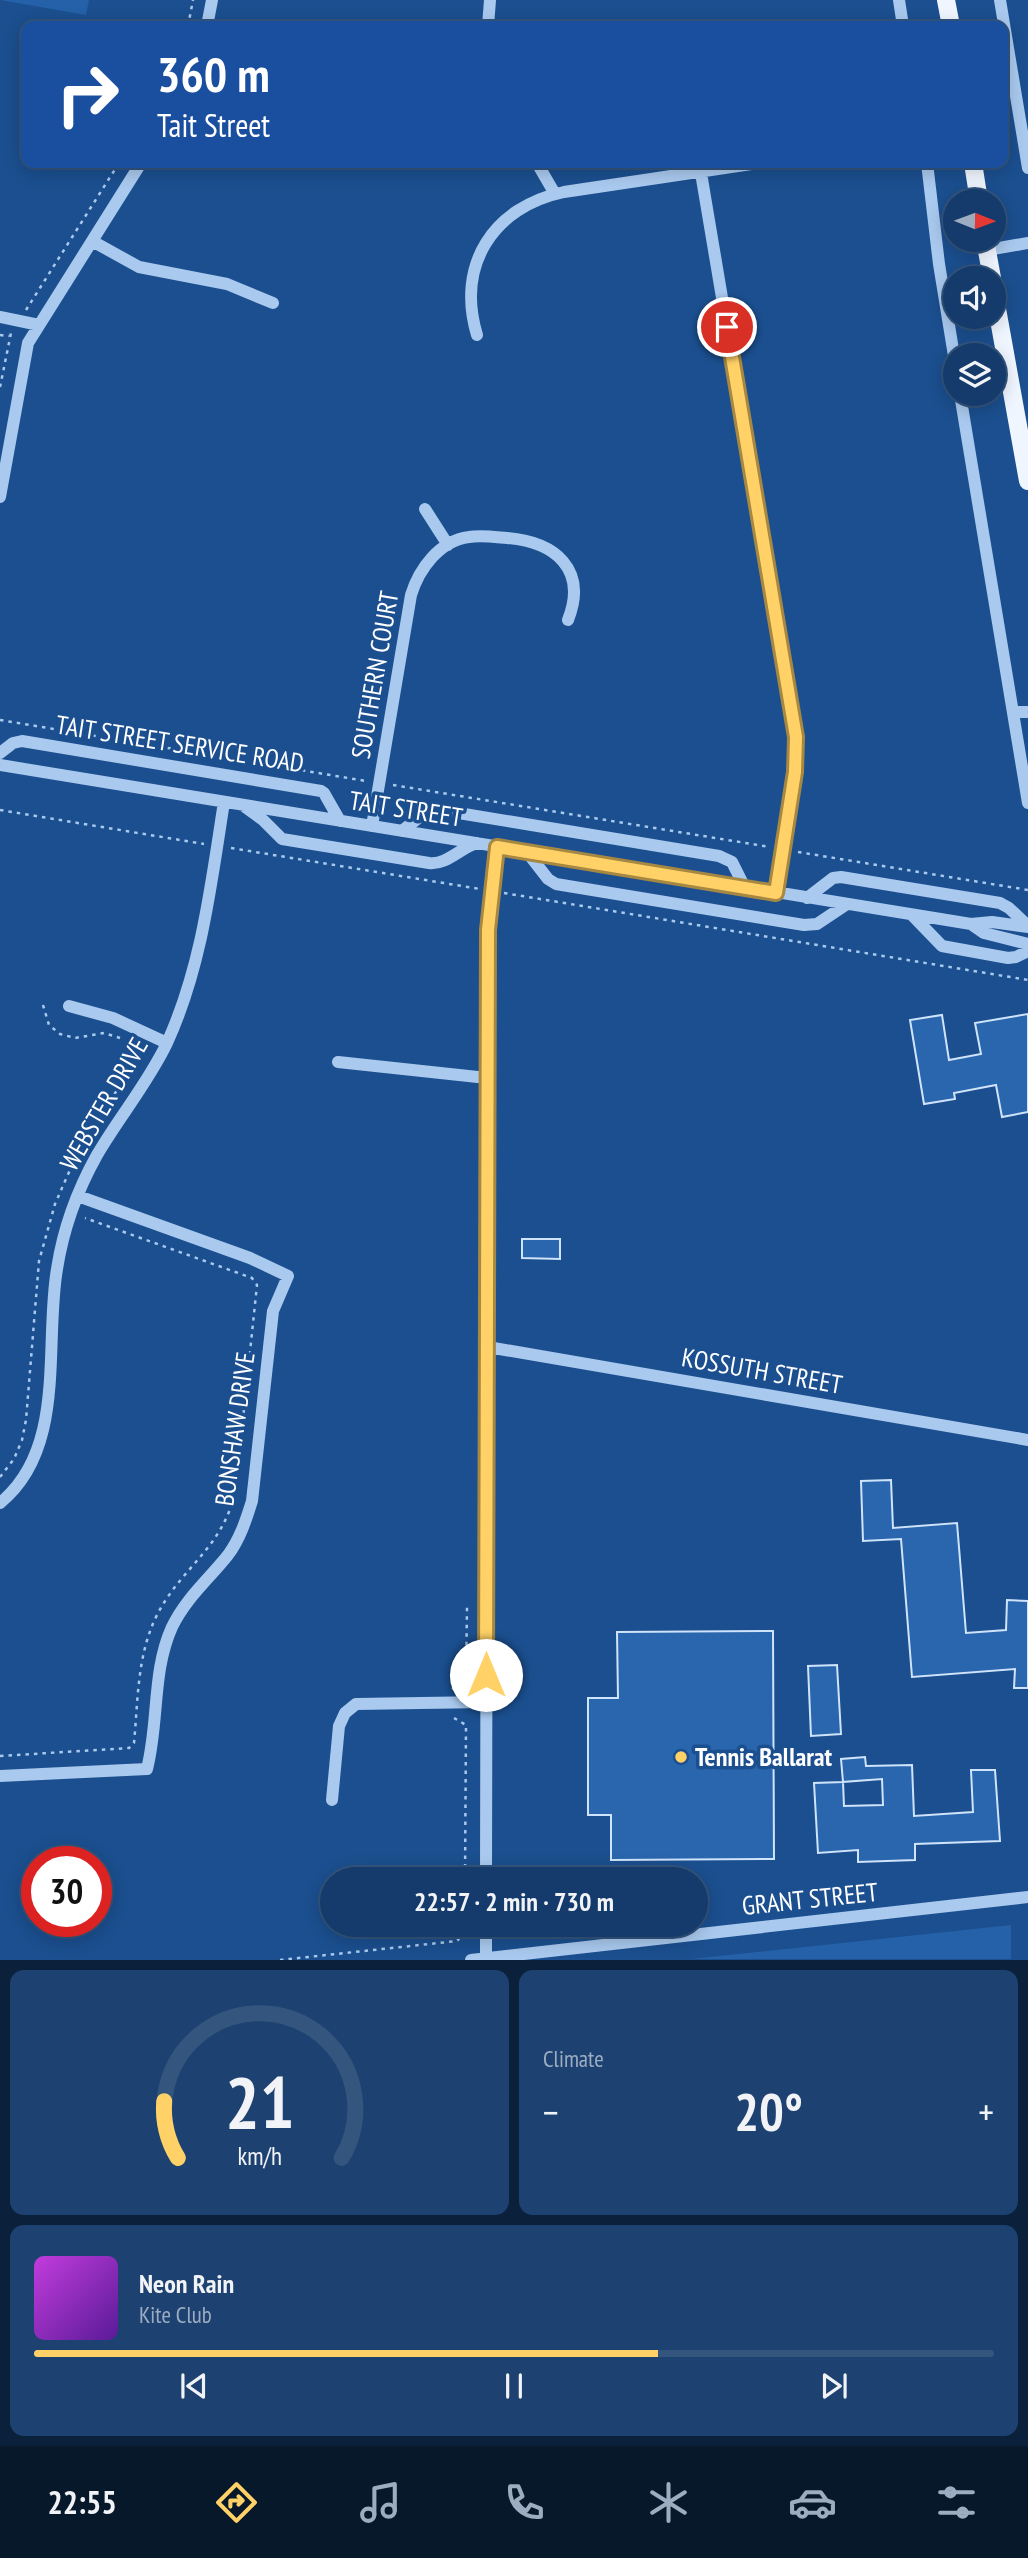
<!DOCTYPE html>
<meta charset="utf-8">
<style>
body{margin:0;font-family:"PT Sans Narrow",sans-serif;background:#1d4271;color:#f1f3f6;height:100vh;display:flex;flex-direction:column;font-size:26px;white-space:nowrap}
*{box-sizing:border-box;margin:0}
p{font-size:23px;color:#9dadc1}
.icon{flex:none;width:38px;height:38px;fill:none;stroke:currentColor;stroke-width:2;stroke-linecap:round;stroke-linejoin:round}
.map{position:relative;height:1960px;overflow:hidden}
.details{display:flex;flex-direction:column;gap:10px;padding:10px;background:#0b203b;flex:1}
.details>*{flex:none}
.guide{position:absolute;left:21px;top:21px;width:987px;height:147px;border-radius:14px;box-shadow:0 4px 18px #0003,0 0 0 2px #33557e;background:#1a4fa0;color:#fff;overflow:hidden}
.needle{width:46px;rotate:91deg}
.controls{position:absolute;left:943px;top:189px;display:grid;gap:14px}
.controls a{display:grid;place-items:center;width:63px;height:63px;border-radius:50%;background:#143b6b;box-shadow:0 4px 18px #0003,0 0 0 2px #33557e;font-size:35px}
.speed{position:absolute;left:21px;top:1846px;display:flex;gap:14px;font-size:35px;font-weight:700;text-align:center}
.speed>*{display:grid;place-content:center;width:91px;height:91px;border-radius:50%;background:#143b6b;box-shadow:0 4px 18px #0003,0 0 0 2px #33557e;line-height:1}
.speed .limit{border:10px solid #d22;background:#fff;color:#111}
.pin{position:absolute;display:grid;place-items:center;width:60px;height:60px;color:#fff;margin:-30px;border:4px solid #fff;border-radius:50%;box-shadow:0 2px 7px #0007}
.me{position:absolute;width:77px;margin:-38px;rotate:0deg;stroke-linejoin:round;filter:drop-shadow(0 0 5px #0008)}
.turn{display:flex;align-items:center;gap:24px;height:147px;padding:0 21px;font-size:32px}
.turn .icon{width:91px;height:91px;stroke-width:2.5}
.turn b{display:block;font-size:49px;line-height:60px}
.big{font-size:52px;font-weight:600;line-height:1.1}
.details .tile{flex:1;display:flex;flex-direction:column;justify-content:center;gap:10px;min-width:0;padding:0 24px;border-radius:14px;background:#1d4271}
.details .dial{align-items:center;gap:0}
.dial svg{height:182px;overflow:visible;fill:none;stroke:#33557e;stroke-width:7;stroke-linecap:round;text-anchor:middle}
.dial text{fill:#f1f3f6;stroke:none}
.song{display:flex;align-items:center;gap:21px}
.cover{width:84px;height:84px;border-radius:10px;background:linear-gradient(135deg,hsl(290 70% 55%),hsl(270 70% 35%))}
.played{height:7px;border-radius:4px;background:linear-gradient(90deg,#ffd166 65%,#33557e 65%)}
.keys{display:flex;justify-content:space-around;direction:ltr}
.heat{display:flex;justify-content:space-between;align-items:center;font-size:38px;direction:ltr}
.details .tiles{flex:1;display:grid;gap:10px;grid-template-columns:1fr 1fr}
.tile:last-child{grid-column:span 2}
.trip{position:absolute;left:320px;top:1867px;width:388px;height:70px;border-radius:35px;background:#143b6b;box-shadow:0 4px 18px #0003,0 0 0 2px #33557e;font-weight:600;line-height:70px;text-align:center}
.dock{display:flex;height:112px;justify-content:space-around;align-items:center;background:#08182b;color:#9dadc1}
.dock .icon{width:49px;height:49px}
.dock .active{color:#ffd166}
.dock b{font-size:32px;color:#f1f3f6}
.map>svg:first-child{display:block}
</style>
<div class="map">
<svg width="1028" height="1960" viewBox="0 0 1028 1960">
<rect width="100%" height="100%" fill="#1b4f8f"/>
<path fill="#2461a8" d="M 0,0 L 89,0 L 86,15 Z
M 1011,1925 L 1011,1959 L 691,1959 Z"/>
<path fill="#2a66ad" stroke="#cfe3fa" stroke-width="2" fill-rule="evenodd" d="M 1028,1014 L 1028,1112 L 1002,1117 L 996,1085 L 954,1093 L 955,1099 L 924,1104 L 910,1020 L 942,1015 L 949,1060 L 981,1054 L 975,1023 Z
M 522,1239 L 560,1239 L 560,1259 L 522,1258 Z
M 891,1480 L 893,1528 L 957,1523 L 966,1633 L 1006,1630 L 1007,1600 L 1028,1601 L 1028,1688 L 1014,1688 L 1015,1669 L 912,1677 L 901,1539 L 863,1541 L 861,1481 Z
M 773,1631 L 774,1859 L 611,1860 L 611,1815 L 588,1815 L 588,1698 L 618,1698 L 617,1632 Z
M 837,1665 L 841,1734 L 811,1736 L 808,1666 Z
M 865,1757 L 866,1766 L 912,1765 L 914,1816 L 973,1812 L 971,1770 L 995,1770 L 1000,1841 L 915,1844 L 915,1860 L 858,1862 L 858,1850 L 818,1853 L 814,1783 L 843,1782 L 841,1759 ZM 882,1779 L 883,1805 L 844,1806 L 843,1782 Z"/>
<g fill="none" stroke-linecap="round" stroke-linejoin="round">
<path stroke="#a9c9ee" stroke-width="2.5" stroke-dasharray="3.5 5" stroke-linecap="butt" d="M 188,26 L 193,0
M 26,310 L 119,163
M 0,335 L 9,336
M 0,387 L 11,333
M 0,720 L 366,781
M 393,785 L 770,847
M 0,810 L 204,844
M 231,848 L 480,889
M 798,852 L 1028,890
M 504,893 L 1028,980
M 43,1005 L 49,1025 L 60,1034 L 75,1038 L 104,1033 L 120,1038
M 0,1477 L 14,1459 L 22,1440 L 26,1420 L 39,1261 L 55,1204 L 81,1145 L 140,1055 L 136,1044
M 452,1689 L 466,1679 L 467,1607
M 454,1718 L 466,1725 L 465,1880
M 0,1756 L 129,1748 L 134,1743 C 138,1701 137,1656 156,1617 C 181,1566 226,1547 236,1486 L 257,1285 L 252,1278 L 85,1218
M 280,1960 L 457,1941 L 465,1932 L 465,1925"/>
<path stroke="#a9c9ee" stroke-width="12" d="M 899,0 L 903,26
M 1000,0 L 1028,168
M 207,26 L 212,0
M 488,26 L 490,0
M 537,163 L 555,194
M 927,163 L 939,264 L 956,368
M 701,173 L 796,737 L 795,772 L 776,893
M 92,241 L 139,267 L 227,284 L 273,303
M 987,250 L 1028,243
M 0,317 L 39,325
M 477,335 C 456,265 493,207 564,192 L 758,163
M 960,394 L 1028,803
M 0,497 L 28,343 L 141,163
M 425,509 L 448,545
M 1013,712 L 1028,712
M 0,753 L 13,743 L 22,741 L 321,791 L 324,793 L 340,821
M 0,765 L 971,924 L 992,922 L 1028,927
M 245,807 L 263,820 L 282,839 L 429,863 C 447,865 460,848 477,843
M 372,826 L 411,595 C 419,569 439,541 469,537 C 481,535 495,537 507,538 C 555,542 588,569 568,620
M 402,831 L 427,811 L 434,809 L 719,856 L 732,862 L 745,888
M 527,852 L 548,879 L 556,884 L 804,925 L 817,924 L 847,904
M 807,898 L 833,878 L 841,877 L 1000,903 L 1009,908 L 1027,925
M 912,915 L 942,946 L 1008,958 L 1016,957 L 1028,951
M 971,924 L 984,933 L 1028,944
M 69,1006 L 113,1018 L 167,1043
M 338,1062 L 487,1078
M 488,1347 L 1028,1440
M 0,1503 C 67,1449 44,1345 57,1269 C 63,1230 78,1189 97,1155 C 119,1117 148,1083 167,1043 C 202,966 211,884 224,802
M 0,1776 L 147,1769 C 159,1722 152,1671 172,1627 C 186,1598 209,1579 228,1555 C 240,1539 246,1520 252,1501 L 273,1311 L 288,1276 L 250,1258 L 78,1196
M 332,1800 L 339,1726 L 345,1713 L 356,1704 L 486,1702
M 486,1880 L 488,930 L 497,847
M 486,1925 L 486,1958
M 471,1960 L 1028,1897"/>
<path stroke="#f0f6ff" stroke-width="18" d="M 946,0 L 951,26
M 973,163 L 979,201
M 985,240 L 992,278
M 994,292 L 1028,481"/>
</g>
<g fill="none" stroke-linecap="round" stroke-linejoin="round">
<defs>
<path id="route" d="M 486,1675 L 488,930 L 497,847 L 776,893 L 795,772 L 796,737 L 727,327"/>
</defs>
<use href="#route" stroke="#a68842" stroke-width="18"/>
<use href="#route" stroke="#ffd166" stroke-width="12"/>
</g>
<circle fill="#ffd166" stroke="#1b4f8f" stroke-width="2.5" cx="681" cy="1757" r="7"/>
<g text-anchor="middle" stroke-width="7" stroke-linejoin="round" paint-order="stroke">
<g font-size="26" fill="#fff" stroke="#1b4f8f">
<text transform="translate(375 675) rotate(-80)" y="9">SOUTHERN COURT</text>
<text transform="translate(180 744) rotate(9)" y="9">TAIT STREET SERVICE ROAD</text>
<text transform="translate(406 809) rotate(9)" y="9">TAIT STREET</text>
<text transform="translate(104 1104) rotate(-60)" y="9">WEBSTER DRIVE</text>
<text transform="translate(762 1371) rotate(10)" y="9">KOSSUTH STREET</text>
<text transform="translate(235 1429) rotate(-82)" y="9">BONSHAW DRIVE</text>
<text transform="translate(810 1899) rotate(-6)" y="9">GRANT STREET</text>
</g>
<g font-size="26" font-weight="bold" fill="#fff" stroke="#1b4f8f" text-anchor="start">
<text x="695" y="1766">Tennis Ballarat</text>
</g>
</g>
</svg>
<div class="controls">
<a><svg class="needle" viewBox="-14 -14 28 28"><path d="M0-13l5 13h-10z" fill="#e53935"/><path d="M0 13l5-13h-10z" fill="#9dadc1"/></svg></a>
<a><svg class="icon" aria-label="sound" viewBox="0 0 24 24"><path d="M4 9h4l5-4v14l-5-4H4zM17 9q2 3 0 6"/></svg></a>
<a><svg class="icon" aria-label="layers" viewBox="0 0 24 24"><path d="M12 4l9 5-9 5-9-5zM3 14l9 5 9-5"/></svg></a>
</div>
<div class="speed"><div class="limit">30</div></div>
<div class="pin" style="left:727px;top:327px;background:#d93025"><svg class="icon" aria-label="arrive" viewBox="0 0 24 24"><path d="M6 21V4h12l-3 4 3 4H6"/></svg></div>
<svg class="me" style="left:486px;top:1675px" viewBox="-20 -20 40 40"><circle r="19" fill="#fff"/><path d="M0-13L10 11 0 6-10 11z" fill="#ffd166"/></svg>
<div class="trip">22:57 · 2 min · 730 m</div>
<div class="guide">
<div class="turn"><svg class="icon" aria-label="right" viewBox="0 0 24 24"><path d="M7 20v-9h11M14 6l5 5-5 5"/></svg><div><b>360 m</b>Tait Street</div></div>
</div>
</div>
<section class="details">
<div class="tiles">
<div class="tile dial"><svg viewBox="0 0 100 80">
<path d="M14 69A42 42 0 1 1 86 69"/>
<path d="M14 69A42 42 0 0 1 8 44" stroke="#ffd166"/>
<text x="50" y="56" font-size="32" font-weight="700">21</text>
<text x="50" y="72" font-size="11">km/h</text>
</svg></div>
<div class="tile"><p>Climate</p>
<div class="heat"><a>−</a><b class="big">20°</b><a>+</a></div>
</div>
<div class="tile">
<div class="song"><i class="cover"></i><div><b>Neon Rain</b><p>Kite Club</p></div></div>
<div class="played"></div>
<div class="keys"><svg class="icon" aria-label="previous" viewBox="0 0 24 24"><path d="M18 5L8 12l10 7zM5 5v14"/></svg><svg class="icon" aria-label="pause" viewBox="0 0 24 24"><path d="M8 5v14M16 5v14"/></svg><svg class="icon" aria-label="next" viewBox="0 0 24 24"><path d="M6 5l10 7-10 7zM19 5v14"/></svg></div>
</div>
</div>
</section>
<nav class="dock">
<b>22:55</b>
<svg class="icon active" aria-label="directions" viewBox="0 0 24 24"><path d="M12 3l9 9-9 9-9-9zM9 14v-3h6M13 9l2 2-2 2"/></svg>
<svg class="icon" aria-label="music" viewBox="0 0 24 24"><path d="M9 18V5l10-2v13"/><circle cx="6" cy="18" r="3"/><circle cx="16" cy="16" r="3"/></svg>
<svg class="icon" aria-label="phone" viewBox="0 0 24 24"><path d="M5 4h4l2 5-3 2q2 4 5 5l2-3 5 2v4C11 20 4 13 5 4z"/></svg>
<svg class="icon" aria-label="climate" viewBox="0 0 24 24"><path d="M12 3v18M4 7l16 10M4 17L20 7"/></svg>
<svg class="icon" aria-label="car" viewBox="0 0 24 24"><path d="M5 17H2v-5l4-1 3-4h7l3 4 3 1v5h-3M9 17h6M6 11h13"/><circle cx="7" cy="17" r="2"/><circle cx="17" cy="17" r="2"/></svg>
<svg class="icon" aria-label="filters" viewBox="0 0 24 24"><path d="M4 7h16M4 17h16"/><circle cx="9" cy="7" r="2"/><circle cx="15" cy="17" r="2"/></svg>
</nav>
